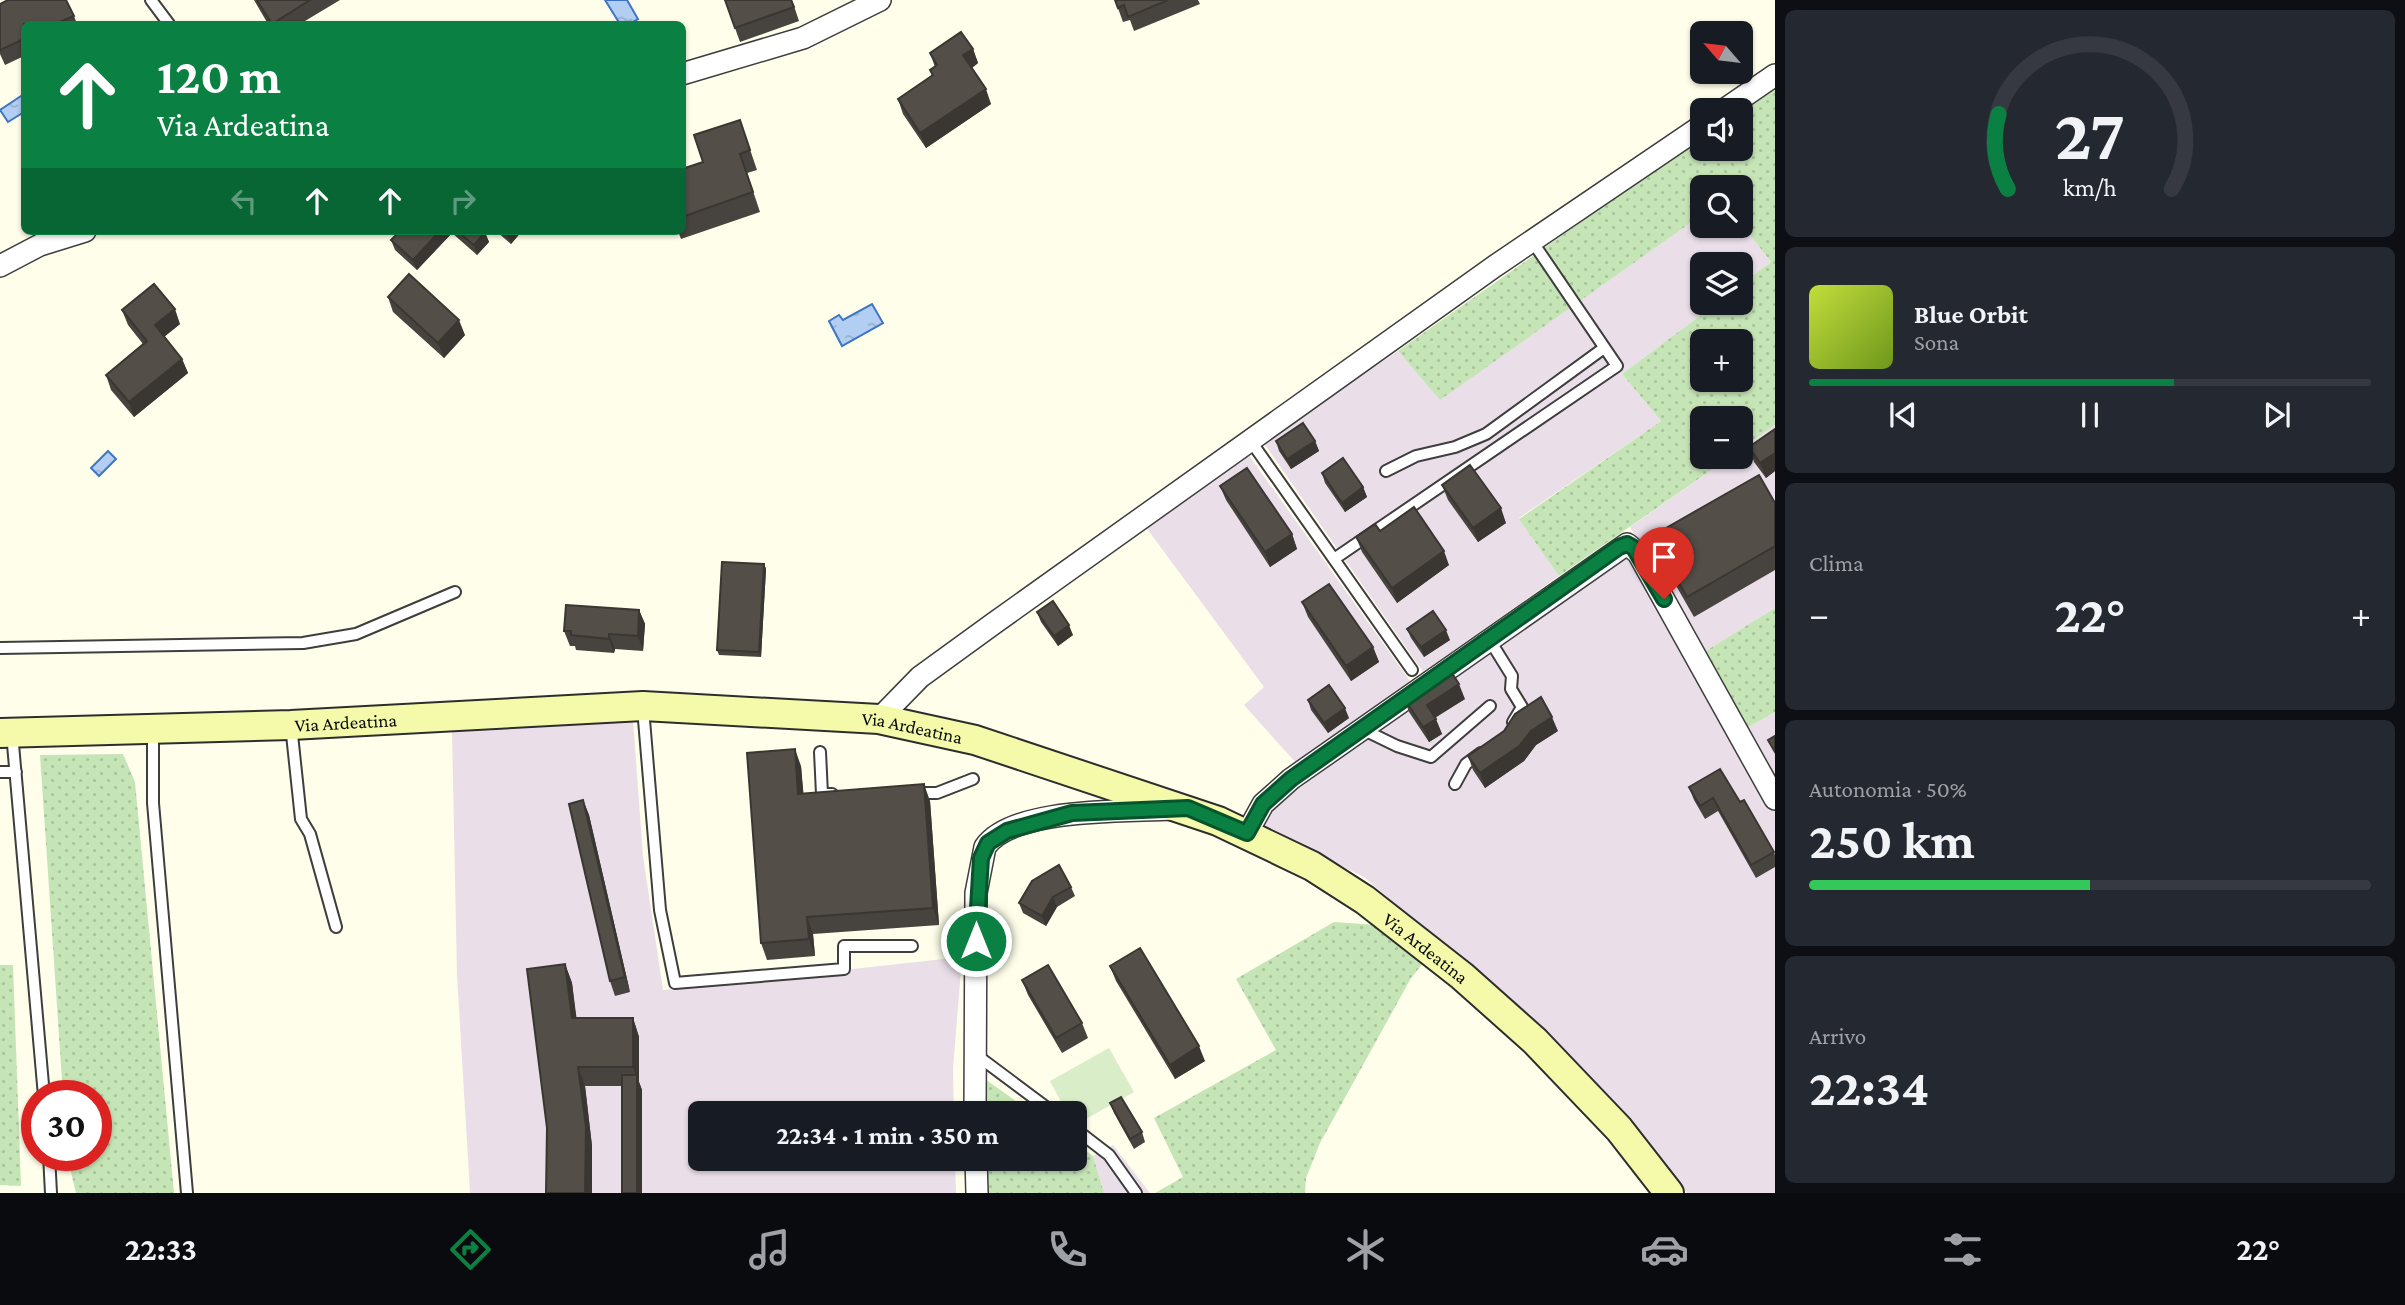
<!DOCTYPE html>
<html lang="it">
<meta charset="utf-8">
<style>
body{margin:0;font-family:"Crimson Pro",serif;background:#242831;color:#f1f3f6;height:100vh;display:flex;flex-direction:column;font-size:26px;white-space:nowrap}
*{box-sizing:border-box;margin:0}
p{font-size:23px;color:#9ea1a6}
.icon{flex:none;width:38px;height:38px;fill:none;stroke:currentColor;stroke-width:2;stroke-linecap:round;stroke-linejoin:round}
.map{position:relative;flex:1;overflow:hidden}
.panel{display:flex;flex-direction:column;gap:10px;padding:10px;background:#0d0f14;width:630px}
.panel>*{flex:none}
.banner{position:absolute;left:21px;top:21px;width:665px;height:214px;border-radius:10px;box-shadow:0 2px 5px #0004;background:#0b8043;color:#fff;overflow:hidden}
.needle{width:46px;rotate:298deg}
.controls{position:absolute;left:1690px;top:21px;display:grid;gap:14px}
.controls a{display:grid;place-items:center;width:63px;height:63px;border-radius:10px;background:#171b24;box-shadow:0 2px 5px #0004;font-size:35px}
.speed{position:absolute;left:21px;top:1080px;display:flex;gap:14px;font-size:35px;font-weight:700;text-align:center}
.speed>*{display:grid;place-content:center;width:91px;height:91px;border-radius:50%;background:#171b24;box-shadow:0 2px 5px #0004;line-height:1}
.speed .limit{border:10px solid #d22;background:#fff;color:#111}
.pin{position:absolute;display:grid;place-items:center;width:60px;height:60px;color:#fff;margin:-72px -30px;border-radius:50% 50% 50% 0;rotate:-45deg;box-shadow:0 0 7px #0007}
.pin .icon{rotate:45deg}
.me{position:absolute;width:77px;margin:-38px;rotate:0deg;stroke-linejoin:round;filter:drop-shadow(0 0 5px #0008)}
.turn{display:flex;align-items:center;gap:24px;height:147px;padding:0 21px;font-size:32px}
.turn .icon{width:91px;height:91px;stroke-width:2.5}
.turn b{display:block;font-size:49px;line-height:60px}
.lanes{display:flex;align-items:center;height:66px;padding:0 21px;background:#0003;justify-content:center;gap:35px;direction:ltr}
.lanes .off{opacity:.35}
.big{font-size:52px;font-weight:700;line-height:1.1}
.panel .widget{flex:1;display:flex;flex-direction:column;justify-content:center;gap:10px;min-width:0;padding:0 24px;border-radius:10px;background:#242831}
.panel .dial{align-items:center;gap:0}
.dial svg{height:182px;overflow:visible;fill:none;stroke:#363941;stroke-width:7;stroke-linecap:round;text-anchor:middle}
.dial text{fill:#f1f3f6;stroke:none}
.song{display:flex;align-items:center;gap:21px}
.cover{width:84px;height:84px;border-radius:10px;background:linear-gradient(135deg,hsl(70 70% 55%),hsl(80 70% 35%))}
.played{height:7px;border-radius:4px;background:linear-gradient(90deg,#0b8043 65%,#363941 65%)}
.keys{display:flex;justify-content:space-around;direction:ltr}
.heat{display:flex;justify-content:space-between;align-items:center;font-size:38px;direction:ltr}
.charge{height:10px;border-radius:5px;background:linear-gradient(90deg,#34c759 50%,#363941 0)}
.trip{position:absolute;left:688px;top:1101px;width:399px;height:70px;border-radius:10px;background:#171b24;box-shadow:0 2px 5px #0004;font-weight:700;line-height:70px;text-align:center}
.tabs{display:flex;height:112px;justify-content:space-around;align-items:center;background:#090b0e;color:#9ea1a6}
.tabs .icon{width:49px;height:49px}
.tabs .selected{color:#0b8043}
.tabs b{font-size:32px;color:#f1f3f6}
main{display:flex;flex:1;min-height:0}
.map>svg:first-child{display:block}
</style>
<main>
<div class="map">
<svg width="1775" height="1193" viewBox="0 0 1775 1193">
<defs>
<pattern id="grass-dots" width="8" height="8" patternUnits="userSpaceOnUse" patternTransform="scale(1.75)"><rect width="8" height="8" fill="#c6e5b7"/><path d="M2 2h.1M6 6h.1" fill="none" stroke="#a9c39c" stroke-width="1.8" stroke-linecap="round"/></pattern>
<pattern id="water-ripples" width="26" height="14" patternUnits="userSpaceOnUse" patternTransform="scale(1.75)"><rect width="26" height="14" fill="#b2cef2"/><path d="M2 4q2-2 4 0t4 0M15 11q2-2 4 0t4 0" fill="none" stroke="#98b0ce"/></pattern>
</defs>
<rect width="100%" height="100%" fill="#fefeea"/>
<path fill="#eadfe9" d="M 1703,214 L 1703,226 L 1741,226 L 1741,223 L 1771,262 L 1741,284 L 1741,264 L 1703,264 L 1703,303 L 1717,303 L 1622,374 L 1661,421 L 1519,518 L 1559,576 L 1423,672 L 1263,442 L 1398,351 L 1440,399 Z
M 1775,425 L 1775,608 L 1704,652 L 1630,527 L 1730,457 L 1741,457 L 1741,449 Z
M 1248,454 L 1410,681 L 1297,764 L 1244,705 L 1264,687 L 1145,526 Z
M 1628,557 L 1775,809 L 1775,1193 L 1687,1193 L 1655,1152 L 1424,929 L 1364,877 L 1264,828 L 1271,809 L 1615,560 Z
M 1775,712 L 1775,780 L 1745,729 Z
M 633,720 L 643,856 L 663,990 L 962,957 L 953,1069 L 954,1113 L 700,1113 L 700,1158 L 955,1159 L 956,1193 L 470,1193 L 457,975 L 452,732 Z
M 1113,1145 L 1150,1193 L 1104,1193 L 1093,1156 Z"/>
<path fill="url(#grass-dots)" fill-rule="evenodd" d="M 1775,85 L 1775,425 L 1741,449 L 1741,418 L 1703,418 L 1703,457 L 1730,457 L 1559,576 L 1519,519 L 1661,421 L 1622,374 L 1717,303 L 1741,303 L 1741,284 L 1771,262 L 1741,223 L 1741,187 L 1703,187 L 1703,214 L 1440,400 L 1398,351 L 1703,136 L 1703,149 L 1741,149 L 1741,110 ZM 1703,341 L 1741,341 L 1741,380 L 1703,380 Z
M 1775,608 L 1775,712 L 1745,729 L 1704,652 Z
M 123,754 L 135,782 L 174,1193 L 76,1193 L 67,1155 L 96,1155 L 96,1096 L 63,1095 L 40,755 Z
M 1334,922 L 1378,925 L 1424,962 L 1411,978 L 1320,1143 L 1306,1178 L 1305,1193 L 1155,1193 L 1183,1177 L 1154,1118 L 1276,1050 L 1236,979 Z
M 0,965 L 13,965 L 21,1186 L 0,1185 Z
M 985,1079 L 1033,1113 L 985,1113 Z
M 1075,1143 L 1093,1156 L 1104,1193 L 985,1193 L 985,1159 L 1074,1158 Z"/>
<path fill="#d9edc8" d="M 1109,1048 L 1134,1092 L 1075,1125 L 1074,1113 L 1067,1113 L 1050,1081 Z"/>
<path fill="url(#water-ripples)" stroke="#3e75c4" stroke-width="2" d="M 605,0 L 627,0 L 638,19 L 629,24 L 620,24 Z
M 24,94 L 24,112 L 8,122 L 0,110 Z
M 872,304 L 883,323 L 842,346 L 829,321 L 839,315 L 843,320 Z
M 108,451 L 116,459 L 99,476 L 91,468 Z"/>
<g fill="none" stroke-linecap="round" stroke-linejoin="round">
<defs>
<path id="service" d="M 151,0 L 169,24
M 1250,440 L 1412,670
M 1386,471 L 1416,456 L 1455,447 L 1486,434 L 1604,348
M 1334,559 L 1617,366 L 1532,241
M 1489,639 L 1512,676 L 1511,689 L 1522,707 L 1513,722
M 0,648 L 303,643 L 356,634 L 455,592
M 643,708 L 660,910 L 675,983 L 844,969 L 844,946 L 912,946
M 291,725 L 301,819 L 310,834 L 336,927
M 153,729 L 153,803 L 187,1193
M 1362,729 L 1397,746 L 1431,757 L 1490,706
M 12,733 L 44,1096
M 820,752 L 822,794 L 832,794
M 0,772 L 16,772
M 1455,784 L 1466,764 L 1481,753
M 915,793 L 937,793 L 973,779
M 975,1054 L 1054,1113
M 1074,1128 L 1109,1155 L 1136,1193
M 49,1155 L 51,1193"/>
<path id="minor" d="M 682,74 L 803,38 L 880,0
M 1724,110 L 1775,75
M 0,266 L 40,245 L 85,231
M 879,719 L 920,677 L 993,624 L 1495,266 L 1703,125
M 1247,833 L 1263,804 L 1291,779 L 1627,544 L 1638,553 L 1775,799
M 975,1113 L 976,893 L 985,847 C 1012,807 1127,812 1172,809
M 976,1158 L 977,1193"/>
<g id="secondary">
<path id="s1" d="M 0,733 L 291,725 L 643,706 L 879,719 L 975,740 L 1218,821 L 1312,866 L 1365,900 L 1462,976 L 1535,1041 L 1619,1129 L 1669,1193"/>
</g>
</defs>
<use href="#service" stroke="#3e3e3e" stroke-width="14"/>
<use href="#minor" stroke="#3e3e3e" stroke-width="24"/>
<use href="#secondary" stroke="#2d2d2d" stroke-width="32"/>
<use href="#service" stroke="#fff" stroke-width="10"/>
<use href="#minor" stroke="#fff" stroke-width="21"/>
<use href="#secondary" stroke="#f4faa9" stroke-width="28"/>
</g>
<path fill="#47433e" d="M 254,0 L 340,0 L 300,24 L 268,24 Z
M 792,0 L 799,21 L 740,42 L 735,28 Z
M 1115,0 L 1198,0 L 1200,4 L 1134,31 L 1130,20 L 1123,22 Z
M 0,4 L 74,16 L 77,24 L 24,24 L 24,56 L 5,65 L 0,54 Z
M 973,49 L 978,63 L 972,68 L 991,104 L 926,148 L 903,114 L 898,99 L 932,76 L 930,70 L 935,67 L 930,53 Z
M 740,120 L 757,170 L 747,173 L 760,212 L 681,239 L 678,231 L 682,231 L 682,169 L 703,162 Z
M 400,231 L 484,231 L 489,242 L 477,255 L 452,233 L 417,270 L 395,250 L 391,240 Z
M 496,231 L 522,231 L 511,244 Z
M 388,297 L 465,335 L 444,358 L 393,312 Z
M 122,310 L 180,324 L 164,337 L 182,359 L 188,373 L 134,417 L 111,390 L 106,375 L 143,344 L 128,325 Z
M 1775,429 L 1775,471 L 1766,478 L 1754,462 L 1749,447 Z
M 1276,441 L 1315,441 L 1319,451 L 1291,469 L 1279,451 Z
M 1322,473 L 1363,487 L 1367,497 L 1345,512 L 1325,483 Z
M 1442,485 L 1506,523 L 1478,542 L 1448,500 Z
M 1220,486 L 1292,534 L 1297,549 L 1270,567 L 1226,500 Z
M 1775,503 L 1775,570 L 1694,617 L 1659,556 L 1652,536 Z
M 1380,531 L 1449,565 L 1397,603 L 1362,552 L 1356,537 Z
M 764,564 L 766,569 L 761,657 L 719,655 L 717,650 Z
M 1302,602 L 1373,647 L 1379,662 L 1351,681 L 1308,617 Z
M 639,610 L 645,624 L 643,651 L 615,649 L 614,653 L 576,650 L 575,646 L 570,646 L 564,631 Z
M 1037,612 L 1073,635 L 1058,646 L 1041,622 Z
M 1407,629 L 1450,640 L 1424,657 L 1411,638 Z
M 1404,698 L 1465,699 L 1435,718 L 1442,734 L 1429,742 L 1409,712 Z
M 1308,700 L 1349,718 L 1328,733 L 1311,710 Z
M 1558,731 L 1536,745 L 1524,761 L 1485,788 L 1473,770 L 1468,756 Z
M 801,766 L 803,793 L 930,801 L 939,925 L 813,934 L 815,956 L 767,960 L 761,943 Z
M 1689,787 L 1740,802 L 1774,852 L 1775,855 L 1775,867 L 1756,878 L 1718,811 L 1705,819 L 1694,800 Z
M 583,800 L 589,815 L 630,992 L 615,996 L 610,981 Z
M 1071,887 L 1075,896 L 1057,907 L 1046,926 L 1023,913 L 1019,903 Z
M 565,964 L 572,983 L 576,1018 L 633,1018 L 639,1037 L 639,1082 L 642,1090 L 642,1193 L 622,1193 L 622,1086 L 585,1086 L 592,1146 L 547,1128 Z
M 1110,966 L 1205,1061 L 1175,1079 L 1116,981 Z
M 1022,980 L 1082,1023 L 1088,1038 L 1062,1053 L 1028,995 Z
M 1110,1103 L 1142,1132 L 1145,1142 L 1134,1149 L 1114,1113 Z"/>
<path fill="#3a3732" d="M 973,49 L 978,63 L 969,70 L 963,55 Z
M 986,89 L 991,104 L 926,148 L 920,133 Z
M 440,231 L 451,231 L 452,233 L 417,270 L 413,260 Z
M 510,231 L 522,231 L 511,244 L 507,234 Z
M 485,232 L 489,242 L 477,255 L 474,245 Z
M 175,309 L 180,324 L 160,340 L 155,325 Z
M 459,320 L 465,335 L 444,358 L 438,343 Z
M 182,359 L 188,373 L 134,417 L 129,402 Z
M 1315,441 L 1319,451 L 1291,469 L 1287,459 Z
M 1775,453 L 1775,471 L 1766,478 L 1760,463 Z
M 1363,487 L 1367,497 L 1345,512 L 1342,503 Z
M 1501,508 L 1506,523 L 1478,542 L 1473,528 Z
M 1292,534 L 1297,549 L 1270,567 L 1265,552 Z
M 1444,551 L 1449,565 L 1397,603 L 1392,588 Z
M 764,564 L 766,569 L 761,657 L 759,652 Z
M 639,610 L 645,624 L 643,651 L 638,636 Z
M 1069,625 L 1073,635 L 1058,646 L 1054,636 Z
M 1446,630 L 1450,640 L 1424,657 L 1421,647 Z
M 609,634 L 615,649 L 614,653 L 609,639 Z
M 1373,647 L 1379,662 L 1351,681 L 1346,666 Z
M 1459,684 L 1465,699 L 1432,719 L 1427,705 Z
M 1345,708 L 1349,718 L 1328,733 L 1324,723 Z
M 1552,717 L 1558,731 L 1536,745 L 1524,761 L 1485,788 L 1480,773 L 1531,731 Z
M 1436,719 L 1442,734 L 1429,742 L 1423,727 Z
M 795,749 L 801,766 L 805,810 L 798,794 Z
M 924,784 L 930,801 L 939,925 L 933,908 Z
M 583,800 L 589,815 L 630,992 L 625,977 Z
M 1053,897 L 1057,907 L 1046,926 L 1042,916 Z
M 807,917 L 813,934 L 815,956 L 809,939 Z
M 565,964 L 572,983 L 579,1037 L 572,1018 Z
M 633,1018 L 639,1037 L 639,1082 L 642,1090 L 642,1193 L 637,1193 L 637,1079 L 633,1067 Z
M 1199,1046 L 1205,1061 L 1175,1079 L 1170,1065 Z
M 578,1067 L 585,1086 L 592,1146 L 592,1193 L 585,1193 Z"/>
<path fill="#534e48" stroke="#3a3732" stroke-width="2" d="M 8,0 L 66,0 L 74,16 L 55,24 L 24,24 L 24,39 L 0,50 L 0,4 Z
M 257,0 L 310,0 L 272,24 Z
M 725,0 L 791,0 L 794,7 L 735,28 Z
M 1115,0 L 1168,0 L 1128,17 L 1124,5 L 1118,8 Z
M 961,32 L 973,49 L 963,55 L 986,89 L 920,133 L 898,99 L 933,75 L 930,70 L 937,65 L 930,53 Z
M 740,120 L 750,150 L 740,154 L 753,192 L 682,217 L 682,169 L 703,162 L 694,135 Z
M 400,231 L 440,231 L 413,260 L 391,240 Z
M 457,231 L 484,231 L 485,232 L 474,245 Z
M 409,274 L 459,320 L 438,343 L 388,297 Z
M 154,284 L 175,309 L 155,325 L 182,359 L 129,402 L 106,375 L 147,341 L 122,310 Z
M 1303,423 L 1315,441 L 1287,459 L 1276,441 Z
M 1775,429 L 1775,453 L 1760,463 L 1749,447 Z
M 1343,458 L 1363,487 L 1342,503 L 1322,473 Z
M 1470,465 L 1501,508 L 1473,528 L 1442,485 Z
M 1247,468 L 1292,534 L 1265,552 L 1220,486 Z
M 1759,475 L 1775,503 L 1775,546 L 1687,597 L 1652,536 Z
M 1414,507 L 1444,551 L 1392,588 L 1356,537 L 1375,524 L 1380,531 Z
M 722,562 L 764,564 L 759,652 L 717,650 Z
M 1329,584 L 1373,647 L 1346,666 L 1302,602 Z
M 1053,601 L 1069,625 L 1054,636 L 1037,612 Z
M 566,605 L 639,610 L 638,636 L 609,634 L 609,639 L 571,635 L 571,631 L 564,631 Z
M 1433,611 L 1446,630 L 1421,647 L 1407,629 Z
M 1448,667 L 1459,684 L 1427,705 L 1436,719 L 1423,727 L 1404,698 Z
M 1329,685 L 1345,708 L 1324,723 L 1308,700 Z
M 1541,697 L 1552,717 L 1531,731 L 1519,746 L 1480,773 L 1468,756 L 1504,731 L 1515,714 Z
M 1775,736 L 1775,752 L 1768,740 Z
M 795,749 L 798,794 L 924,784 L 933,908 L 807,917 L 809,939 L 761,943 L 747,753 Z
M 1720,769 L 1740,802 L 1744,800 L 1774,852 L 1751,865 L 1713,798 L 1700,806 L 1689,787 Z
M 583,800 L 625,977 L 610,981 L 569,804 Z
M 1059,865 L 1071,887 L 1053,897 L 1042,916 L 1019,903 L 1032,881 Z
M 1140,948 L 1199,1046 L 1170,1065 L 1110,966 Z
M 565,964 L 572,1018 L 633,1018 L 633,1067 L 578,1067 L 586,1127 L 585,1193 L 546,1193 L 547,1128 L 527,969 Z
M 1048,965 L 1082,1023 L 1056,1038 L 1022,980 Z
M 622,1075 L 637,1075 L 637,1193 L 622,1193 Z
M 1121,1097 L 1142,1132 L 1130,1139 L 1110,1103 Z"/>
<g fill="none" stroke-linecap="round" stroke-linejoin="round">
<defs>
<path id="route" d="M 976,941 L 981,858 L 988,843 L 1007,831 L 1072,813 L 1188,808 L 1247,833 L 1263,804 L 1291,779 L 1619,547 L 1627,544 L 1634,548 L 1664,599"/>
</defs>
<use href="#route" stroke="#07532c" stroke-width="18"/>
<use href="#route" stroke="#0b8043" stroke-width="12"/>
</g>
<g text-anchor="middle" stroke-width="7" stroke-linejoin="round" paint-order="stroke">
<g font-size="19" fill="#0b0b0b" stroke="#fff">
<text dy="7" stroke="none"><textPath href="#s1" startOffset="346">Via Ardeatina</textPath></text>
<text dy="7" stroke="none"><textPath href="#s1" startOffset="914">Via Ardeatina</textPath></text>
<text dy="7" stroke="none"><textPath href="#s1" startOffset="1479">Via Ardeatina</textPath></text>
</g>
</g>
</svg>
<div class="controls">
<a><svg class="needle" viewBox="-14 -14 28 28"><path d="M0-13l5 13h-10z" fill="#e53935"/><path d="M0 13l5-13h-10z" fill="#9ea1a6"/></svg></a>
<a><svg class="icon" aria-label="sound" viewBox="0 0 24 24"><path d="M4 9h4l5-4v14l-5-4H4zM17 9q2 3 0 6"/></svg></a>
<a><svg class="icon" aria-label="search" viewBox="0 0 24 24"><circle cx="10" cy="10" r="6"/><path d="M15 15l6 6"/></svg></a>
<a><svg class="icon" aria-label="layers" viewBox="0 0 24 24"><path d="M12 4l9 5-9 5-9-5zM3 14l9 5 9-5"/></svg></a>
<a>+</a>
<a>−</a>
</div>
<div class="speed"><div class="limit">30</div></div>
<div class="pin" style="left:1664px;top:599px;background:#d93025"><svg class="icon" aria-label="arrive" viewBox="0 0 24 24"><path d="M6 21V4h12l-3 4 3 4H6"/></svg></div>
<svg class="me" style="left:976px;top:941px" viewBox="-20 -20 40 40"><circle r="17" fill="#0b8043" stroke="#fff" stroke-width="3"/><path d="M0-11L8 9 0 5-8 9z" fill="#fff"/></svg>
<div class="trip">22:34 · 1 min · 350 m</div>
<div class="banner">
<div class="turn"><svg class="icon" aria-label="ahead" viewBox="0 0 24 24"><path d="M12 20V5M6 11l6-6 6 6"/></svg><div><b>120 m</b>Via Ardeatina</div></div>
<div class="lanes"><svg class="icon off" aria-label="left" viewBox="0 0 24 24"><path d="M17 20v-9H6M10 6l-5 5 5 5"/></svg><svg class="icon" aria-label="ahead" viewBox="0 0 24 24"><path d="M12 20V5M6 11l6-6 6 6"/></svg><svg class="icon" aria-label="ahead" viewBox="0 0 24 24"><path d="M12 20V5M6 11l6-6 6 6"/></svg><svg class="icon off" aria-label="right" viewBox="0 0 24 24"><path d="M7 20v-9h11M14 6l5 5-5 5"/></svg></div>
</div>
</div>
<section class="panel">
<div class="widget dial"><svg viewBox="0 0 100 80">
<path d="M14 69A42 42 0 1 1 86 69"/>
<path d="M14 69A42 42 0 0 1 10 36" stroke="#0b8043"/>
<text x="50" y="56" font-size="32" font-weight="700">27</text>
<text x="50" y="72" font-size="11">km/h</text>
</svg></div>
<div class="widget">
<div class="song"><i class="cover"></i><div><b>Blue Orbit</b><p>Sona</p></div></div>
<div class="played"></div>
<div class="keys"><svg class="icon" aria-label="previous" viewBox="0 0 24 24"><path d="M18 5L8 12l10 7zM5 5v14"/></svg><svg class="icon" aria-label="pause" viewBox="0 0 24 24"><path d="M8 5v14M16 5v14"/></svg><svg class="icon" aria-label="next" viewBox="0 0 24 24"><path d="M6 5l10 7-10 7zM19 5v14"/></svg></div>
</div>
<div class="widget"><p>Clima</p>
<div class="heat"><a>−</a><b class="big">22°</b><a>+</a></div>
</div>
<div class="widget"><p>Autonomia · 50%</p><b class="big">250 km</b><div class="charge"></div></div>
<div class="widget"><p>Arrivo</p><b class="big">22:34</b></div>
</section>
</main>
<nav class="tabs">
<b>22:33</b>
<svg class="icon selected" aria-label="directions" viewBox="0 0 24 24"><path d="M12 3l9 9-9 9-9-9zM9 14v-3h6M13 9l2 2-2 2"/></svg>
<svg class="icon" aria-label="music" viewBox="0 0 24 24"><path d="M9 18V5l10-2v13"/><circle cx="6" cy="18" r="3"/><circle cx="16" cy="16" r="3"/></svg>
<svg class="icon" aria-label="phone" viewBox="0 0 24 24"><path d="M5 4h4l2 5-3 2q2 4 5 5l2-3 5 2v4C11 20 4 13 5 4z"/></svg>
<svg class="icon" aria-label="climate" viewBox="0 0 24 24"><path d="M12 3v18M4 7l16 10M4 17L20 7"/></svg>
<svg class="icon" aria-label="car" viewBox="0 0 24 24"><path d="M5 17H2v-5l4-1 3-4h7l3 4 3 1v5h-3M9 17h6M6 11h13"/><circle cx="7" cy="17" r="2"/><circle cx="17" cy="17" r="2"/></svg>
<svg class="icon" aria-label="filters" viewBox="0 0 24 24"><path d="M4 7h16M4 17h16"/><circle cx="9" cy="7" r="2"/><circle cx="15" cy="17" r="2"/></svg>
<b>22°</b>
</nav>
